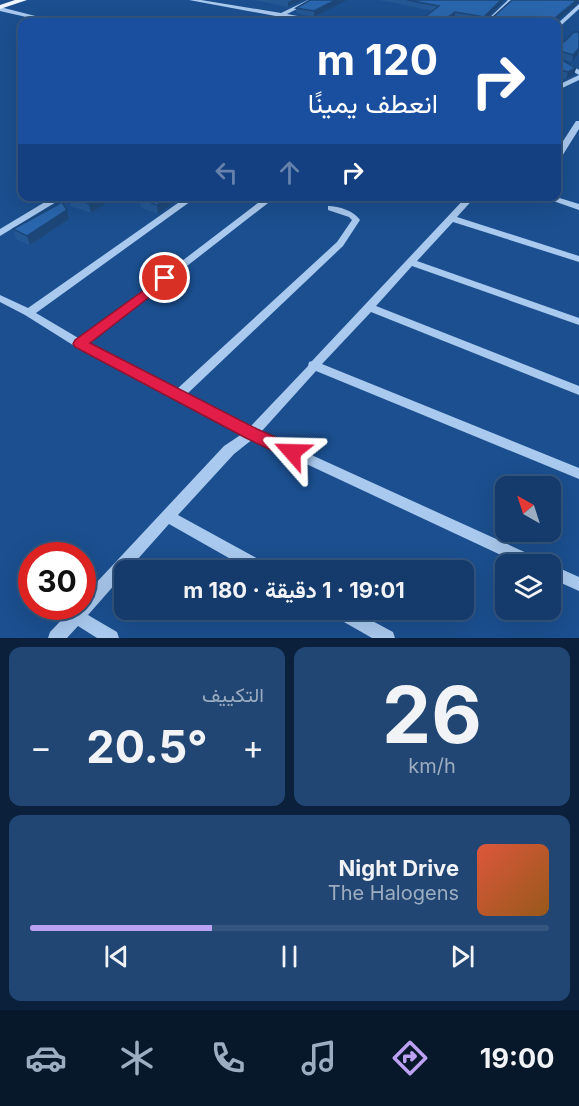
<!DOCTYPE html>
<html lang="ar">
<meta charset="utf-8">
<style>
body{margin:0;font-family:Inter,Vazirmatn,sans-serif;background:#214673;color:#f1f3f6;direction:rtl;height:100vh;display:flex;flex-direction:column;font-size:22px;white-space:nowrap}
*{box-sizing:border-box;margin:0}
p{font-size:20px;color:#9dadc1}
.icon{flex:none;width:33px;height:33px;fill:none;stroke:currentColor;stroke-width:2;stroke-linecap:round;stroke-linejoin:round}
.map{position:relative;height:638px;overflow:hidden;direction:ltr}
.sheet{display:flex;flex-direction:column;gap:9px;padding:9px;background:#0b203b;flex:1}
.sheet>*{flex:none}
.hud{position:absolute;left:18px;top:18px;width:543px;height:183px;border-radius:12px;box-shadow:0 6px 24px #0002,0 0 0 2px #33557e;direction:rtl;background:#1a4fa0;color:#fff;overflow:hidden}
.needle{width:39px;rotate:321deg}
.tools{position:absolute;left:495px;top:476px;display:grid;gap:12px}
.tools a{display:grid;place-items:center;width:66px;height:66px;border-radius:12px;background:#143b6b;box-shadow:0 6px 24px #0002,0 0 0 2px #33557e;font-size:30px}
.speed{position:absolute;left:18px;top:542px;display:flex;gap:12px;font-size:30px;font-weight:700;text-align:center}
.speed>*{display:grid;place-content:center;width:78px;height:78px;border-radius:50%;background:#143b6b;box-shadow:0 6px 24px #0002,0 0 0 2px #33557e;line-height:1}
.speed .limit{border:9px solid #d22;background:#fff;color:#111}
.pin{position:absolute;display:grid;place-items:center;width:51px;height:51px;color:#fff;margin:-26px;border:3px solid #fff;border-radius:50%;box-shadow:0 2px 6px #0007}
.me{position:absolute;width:66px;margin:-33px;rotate:295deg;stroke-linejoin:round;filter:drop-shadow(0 0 4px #0008)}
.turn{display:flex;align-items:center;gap:21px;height:126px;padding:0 24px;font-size:27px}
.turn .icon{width:78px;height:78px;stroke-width:2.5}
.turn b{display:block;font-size:42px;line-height:51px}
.lanes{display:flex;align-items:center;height:57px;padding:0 24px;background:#0003;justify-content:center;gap:30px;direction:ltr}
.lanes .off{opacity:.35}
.big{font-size:45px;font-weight:700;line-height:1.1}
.sheet .card{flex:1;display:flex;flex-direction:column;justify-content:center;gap:9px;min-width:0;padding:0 21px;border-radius:12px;background:#214673}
.sheet .dial{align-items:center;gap:0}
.dial b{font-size:78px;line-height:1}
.song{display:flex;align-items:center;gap:18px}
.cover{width:72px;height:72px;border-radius:9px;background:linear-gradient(135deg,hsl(10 70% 55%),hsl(30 70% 35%))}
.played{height:6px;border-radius:3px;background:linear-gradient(90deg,#bca0f2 35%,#33557e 35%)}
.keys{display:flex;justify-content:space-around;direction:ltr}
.heat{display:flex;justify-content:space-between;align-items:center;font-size:33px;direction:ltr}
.sheet .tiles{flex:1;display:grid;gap:9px;grid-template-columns:1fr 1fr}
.card:last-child{grid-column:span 2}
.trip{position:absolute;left:114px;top:560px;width:360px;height:60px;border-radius:12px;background:#143b6b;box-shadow:0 6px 24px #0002,0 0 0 2px #33557e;font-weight:700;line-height:60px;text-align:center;direction:rtl}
.dock{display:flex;height:96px;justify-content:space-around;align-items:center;background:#08182b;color:#9dadc1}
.dock .icon{width:42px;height:42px}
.dock .active{color:#bca0f2}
.dock b{font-size:27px;color:#f1f3f6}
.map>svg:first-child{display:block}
</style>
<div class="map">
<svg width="579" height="638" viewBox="0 0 579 638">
<rect width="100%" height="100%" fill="#1b4f8f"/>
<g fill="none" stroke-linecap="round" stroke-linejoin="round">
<path fill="#a9c9ee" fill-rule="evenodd" d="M 189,0 L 201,0 L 281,13 L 308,0 L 315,0 L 287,14 L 329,22 L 319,22 L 281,17 Z
M 508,0 L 514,0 L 490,22 L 485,22 Z
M 579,4 L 579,9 L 556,30 L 556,25 Z
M 0,7 L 55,21 L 56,22 L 48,22 L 0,11 Z
M 556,58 L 572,65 L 579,70 L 579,75 L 556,62 Z
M 579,75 L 579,80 L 556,91 L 556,86 Z
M 576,121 L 579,121 L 579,129 L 559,161 L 556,161 L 556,152 Z
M 55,196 L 66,196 L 0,236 L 0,229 Z
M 188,196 L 198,196 L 36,313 L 80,339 L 267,196 L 277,196 L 88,343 L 177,389 L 337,242 L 352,220 L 349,217 L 328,210 L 328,206 C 339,206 354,211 360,220 L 343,246 L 187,394 L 250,427 L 308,366 L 309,362 L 312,361 L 467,196 L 476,196 L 457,217 L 579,256 L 579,262 L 453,222 L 417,261 L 579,318 L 579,325 L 412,266 L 376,306 L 579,386 L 579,395 L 371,312 L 322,364 L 579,468 L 579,479 L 316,371 L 261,432 L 540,559 L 542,564 L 520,564 L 253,439 L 234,454 L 178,515 L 269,565 L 271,570 L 250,570 L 169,524 L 128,570 L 124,570 L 124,574 L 88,615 L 117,632 L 119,638 L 97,638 L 78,626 L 67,638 L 48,638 L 50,632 L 75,606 L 82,606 L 82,598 L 224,446 L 242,434 L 76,347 L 25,315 L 0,302 L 0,295 L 28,308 Z
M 539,196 L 553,196 L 579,204 L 579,210 Z
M 550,564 L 579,577 L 579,591 L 550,578 Z
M 327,609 L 350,609 L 393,632 L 395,638 L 372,638 L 330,614 Z"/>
<path fill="#f0f6ff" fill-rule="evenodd" d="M 15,0 L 27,0 L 0,9 L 0,5 Z"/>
</g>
<path fill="#245895" d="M 254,0 L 303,0 L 288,7 Z
M 347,0 L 314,17 L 296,13 L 296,8 Z
M 379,0 L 505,0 L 483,22 L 455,18 L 448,22 L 422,22 L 422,19 L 433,11 Z
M 579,0 L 579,2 L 556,22 L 491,22 L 492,18 Z
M 556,40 L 579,53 L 572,62 L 559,58 L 576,68 L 574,75 L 566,79 L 556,77 Z
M 117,196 L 91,213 L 71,206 L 69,197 Z
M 126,196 L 183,196 L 158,214 L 141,208 L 140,201 Z
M 67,210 L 69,219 L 30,245 L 16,239 L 13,229 Z"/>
<path fill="#1d4779" d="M 292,0 L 303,0 L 288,7 L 288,2 Z
M 336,0 L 347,0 L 314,17 L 314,11 Z
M 501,0 L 505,0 L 483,22 L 484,17 Z
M 577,0 L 579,0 L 579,2 L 556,22 L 550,22 Z
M 455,12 L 455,18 L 448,22 L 441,22 Z
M 579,48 L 579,53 L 572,62 L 573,55 Z
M 576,68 L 574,75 L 566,79 L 568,72 Z
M 101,196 L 117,196 L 91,213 L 89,204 Z
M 169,196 L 183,196 L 158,214 L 157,205 Z
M 67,210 L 69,219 L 30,245 L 27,236 Z"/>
<path fill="#2a66ad" stroke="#1d4779" stroke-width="1.5" d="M 310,0 L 336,0 L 314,11 L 296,8 Z
M 407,0 L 501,0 L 484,17 L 455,12 L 441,22 L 422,19 L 439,6 Z
M 512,0 L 577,0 L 550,22 L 495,22 L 499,19 L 492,18 Z
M 574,32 L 579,32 L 579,48 L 573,55 L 556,50 L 556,40 L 564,42 Z
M 556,56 L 557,57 L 576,68 L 568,72 L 556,69 Z
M 69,196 L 101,196 L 89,204 Z
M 143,196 L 169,196 L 157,205 L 140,199 Z
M 62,202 L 67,210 L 27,236 L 13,229 Z"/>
<path fill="#e11d48" stroke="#92132f" stroke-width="1.5" d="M 165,275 L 170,276 L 172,278 L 170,281 L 90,343 L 257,429 L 298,447 L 300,452 L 298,457 L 292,458 L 286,457 L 246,438 L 75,347 L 73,344 L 75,340 Z"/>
</svg>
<div class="tools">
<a><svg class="needle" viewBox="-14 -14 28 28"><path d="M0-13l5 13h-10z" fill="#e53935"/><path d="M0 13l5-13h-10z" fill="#9dadc1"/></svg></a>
<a><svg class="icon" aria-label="layers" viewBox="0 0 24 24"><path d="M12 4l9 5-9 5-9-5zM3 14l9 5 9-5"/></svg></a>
</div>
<div class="speed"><div class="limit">30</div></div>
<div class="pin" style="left:165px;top:278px;background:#d93025"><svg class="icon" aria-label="arrive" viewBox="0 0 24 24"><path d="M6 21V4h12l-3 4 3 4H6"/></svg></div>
<svg class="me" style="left:292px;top:452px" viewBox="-20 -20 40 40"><path d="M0-17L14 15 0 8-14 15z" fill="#e11d48" stroke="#fff" stroke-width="4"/></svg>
<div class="trip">19:01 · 1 دقيقة · 180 m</div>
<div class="hud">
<div class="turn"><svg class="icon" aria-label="right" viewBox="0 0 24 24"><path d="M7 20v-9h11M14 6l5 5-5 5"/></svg><div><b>120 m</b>انعطف يمينًا</div></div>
<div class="lanes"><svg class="icon off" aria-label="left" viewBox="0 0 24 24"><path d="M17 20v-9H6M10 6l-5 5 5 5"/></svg><svg class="icon off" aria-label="ahead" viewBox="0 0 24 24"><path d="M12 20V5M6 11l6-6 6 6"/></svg><svg class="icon" aria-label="right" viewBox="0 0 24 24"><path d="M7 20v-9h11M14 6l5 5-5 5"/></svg></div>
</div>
</div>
<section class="sheet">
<div class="tiles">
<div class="card dial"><b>26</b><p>km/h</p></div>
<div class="card"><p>التكييف</p>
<div class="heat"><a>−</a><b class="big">20.5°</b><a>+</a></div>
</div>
<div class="card">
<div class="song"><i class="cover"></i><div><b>Night Drive</b><p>The Halogens</p></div></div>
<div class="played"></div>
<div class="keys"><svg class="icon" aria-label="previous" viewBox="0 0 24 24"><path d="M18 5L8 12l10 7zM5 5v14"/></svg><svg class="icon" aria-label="pause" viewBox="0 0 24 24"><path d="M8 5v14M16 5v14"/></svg><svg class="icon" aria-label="next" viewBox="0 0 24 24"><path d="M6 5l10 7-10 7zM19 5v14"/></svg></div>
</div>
</div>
</section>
<nav class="dock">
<b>19:00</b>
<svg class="icon active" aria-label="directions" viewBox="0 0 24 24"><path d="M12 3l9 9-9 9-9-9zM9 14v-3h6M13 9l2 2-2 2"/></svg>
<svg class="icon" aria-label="music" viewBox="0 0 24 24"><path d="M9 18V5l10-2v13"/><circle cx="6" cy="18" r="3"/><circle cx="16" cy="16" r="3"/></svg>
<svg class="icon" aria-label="phone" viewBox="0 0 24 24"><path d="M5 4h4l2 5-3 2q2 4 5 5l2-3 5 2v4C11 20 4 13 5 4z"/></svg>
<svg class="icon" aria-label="climate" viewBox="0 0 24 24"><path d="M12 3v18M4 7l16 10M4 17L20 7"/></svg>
<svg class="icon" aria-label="car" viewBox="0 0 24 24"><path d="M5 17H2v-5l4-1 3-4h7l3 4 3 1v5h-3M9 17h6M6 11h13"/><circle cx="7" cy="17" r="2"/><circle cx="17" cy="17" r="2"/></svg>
</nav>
